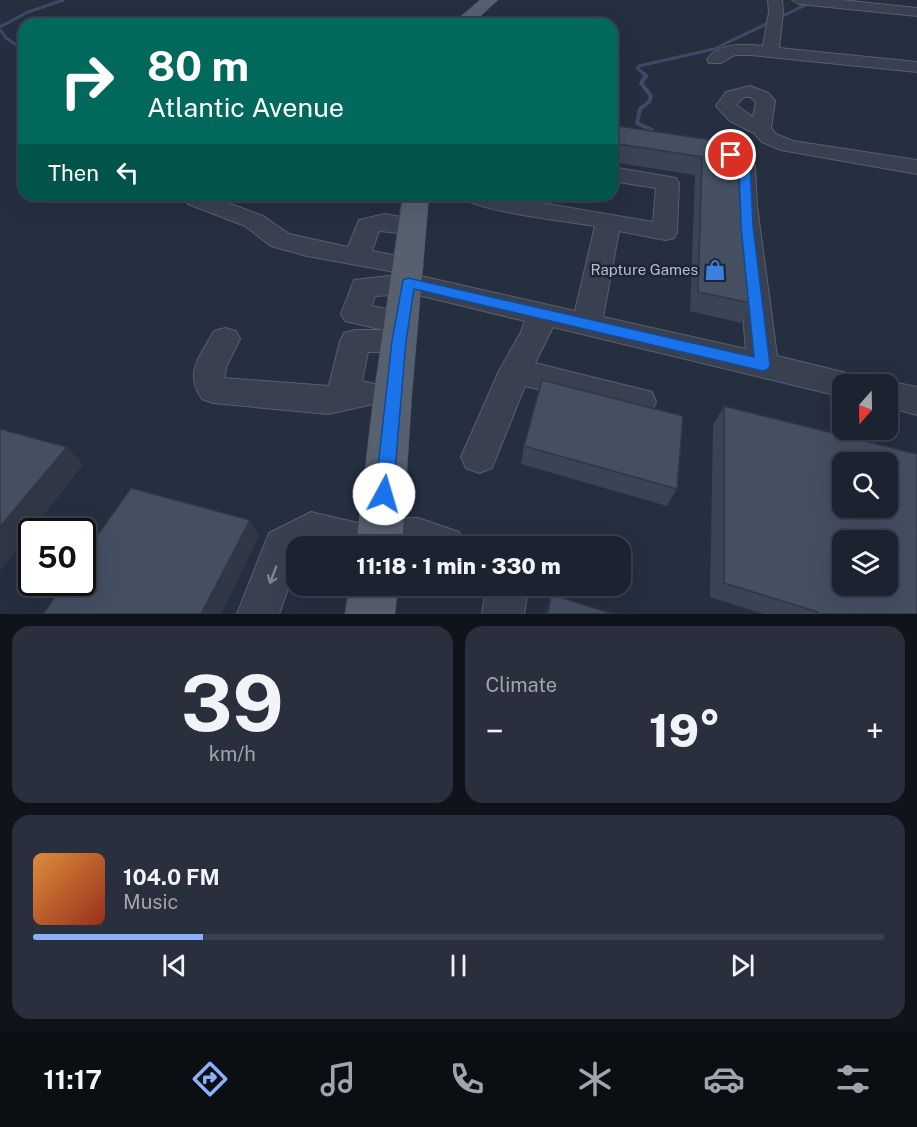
<!DOCTYPE html>
<meta charset="utf-8">
<style>
body{margin:0;font-family:"Public Sans",sans-serif;background:#292f3c;color:#f1f3f6;height:100vh;display:flex;flex-direction:column;font-size:22px;white-space:nowrap}
*{box-sizing:border-box;margin:0}
p{font-size:20px;color:#a0a4ab}
.icon{flex:none;width:33px;height:33px;fill:none;stroke:currentColor;stroke-width:2;stroke-linecap:round;stroke-linejoin:round}
.map{position:relative;height:614px;overflow:hidden}
.details{display:flex;flex-direction:column;gap:12px;padding:12px;background:#0f131a;flex:1}
.details>*{flex:none}
.guide{position:absolute;left:18px;top:18px;width:600px;height:183px;border-radius:18px;box-shadow:0 6px 24px #0002,0 0 0 2px #3a404c;background:#00695c;color:#fff;overflow:hidden}
.needle{width:39px;rotate:200deg}
.fabs{position:absolute;left:832px;top:374px;display:grid;gap:12px}
.fabs a{display:grid;place-items:center;width:66px;height:66px;border-radius:12px;background:#1c2330;box-shadow:0 6px 24px #0002,0 0 0 2px #3a404c;font-size:30px}
.speed{position:absolute;left:18px;top:518px;display:flex;gap:12px;font-size:30px;font-weight:700;text-align:center}
.speed>*{display:grid;place-content:center;width:78px;height:78px;border-radius:50%;background:#1c2330;box-shadow:0 6px 24px #0002,0 0 0 2px #3a404c;line-height:1}
.speed .limit{border:3px solid #111;border-radius:9px;background:#fff;color:#111}
.pin{position:absolute;display:grid;place-items:center;width:51px;height:51px;color:#fff;margin:-26px;border:3px solid #fff;border-radius:50%;box-shadow:0 2px 6px #0007}
.me{position:absolute;width:66px;margin:-33px;rotate:6deg;stroke-linejoin:round;filter:drop-shadow(0 0 4px #0008)}
.turn{display:flex;align-items:center;gap:21px;height:126px;padding:0 30px;font-size:27px}
.turn .icon{width:78px;height:78px;stroke-width:2.5}
.turn b{display:block;font-size:42px;line-height:51px}
.then{display:flex;align-items:center;height:57px;padding:0 30px;background:#0003;gap:12px;font-size:22px}
.big{font-size:45px;font-weight:800;line-height:1.1}
.details .card{flex:1;display:flex;flex-direction:column;justify-content:center;gap:9px;min-width:0;padding:0 21px;border-radius:18px;background:#292f3c}
.details .dial{align-items:center;gap:0}
.dial b{font-size:78px;line-height:1}
.song{display:flex;align-items:center;gap:18px}
.cover{width:72px;height:72px;border-radius:9px;background:linear-gradient(135deg,hsl(30 70% 55%),hsl(10 70% 35%))}
.played{height:6px;border-radius:3px;background:linear-gradient(90deg,#8bb0f9 20%,#3a404c 20%)}
.keys{display:flex;justify-content:space-around;direction:ltr}
.heat{display:flex;justify-content:space-between;align-items:center;font-size:33px;direction:ltr}
.details .tiles{flex:1;display:grid;gap:12px;grid-template-columns:1fr 1fr}
.card:last-child{grid-column:span 2}
.trip{position:absolute;left:286px;top:536px;width:345px;height:60px;border-radius:18px;background:#1c2330;box-shadow:0 6px 24px #0002,0 0 0 2px #3a404c;font-weight:800;line-height:60px;text-align:center}
.dock{display:flex;height:96px;justify-content:space-around;align-items:center;background:#0b0e13;color:#a0a4ab}
.dock .icon{width:42px;height:42px}
.dock .selected{color:#8bb0f9}
.dock b{font-size:27px;color:#f1f3f6}
.map>svg:first-child{display:block}
</style>
<div class="map">
<svg width="917" height="614" viewBox="0 0 917 614">
<rect width="100%" height="100%" fill="#252f40"/>
<g fill="none" stroke-linecap="round" stroke-linejoin="round">
<path stroke="#3a4b69" stroke-width="3" d="M 0,27 L 28,12 L 63,0
M 0,30 L 6,38 L 24,50
M 645,75 L 637,68 L 639,66 L 714,49 L 816,0"/>
<path stroke="#3a4b69" stroke-width="4" d="M 644,74 L 646,76 L 641,83 L 651,96 L 649,102 L 640,109 L 637,123 L 652,130"/>
<defs>
<path id="minor" d="M 768,0 L 782,0 L 783,12 L 779,48 L 917,62 L 917,72 L 751,55 L 735,55 L 721,63 L 709,63 L 707,59 C 720,42 744,44 763,46 L 769,12 Z
M 792,0 L 841,0 L 917,8 L 917,16 L 799,4 Z
M 750,86 L 768,93 L 775,101 L 771,128 L 776,134 L 793,141 L 917,160 L 917,174 L 781,150 L 762,142 L 754,133 L 730,121 L 716,106 L 726,92 ZM 744,97 L 750,97 L 756,102 L 753,117 L 736,105 Z
M 703,145 L 743,151 L 755,166 L 757,206 L 777,356 L 855,375 L 860,384 L 843,384 L 843,397 L 553,327 L 535,363 L 652,392 L 656,402 L 652,412 L 640,416 L 525,386 L 492,468 L 479,473 L 466,468 L 461,457 L 499,371 L 521,332 L 525,321 L 414,294 L 375,296 L 372,306 L 412,314 L 417,322 L 412,330 L 406,332 L 410,333 L 414,341 L 410,349 L 399,352 L 368,352 L 362,381 L 378,385 L 382,394 L 378,403 L 328,414 L 213,403 L 202,399 C 183,373 201,355 214,331 L 225,328 L 236,331 L 240,339 L 227,365 L 224,378 L 329,386 L 340,341 L 344,333 L 355,330 L 384,330 L 345,321 L 341,314 L 354,280 L 406,274 L 307,256 L 271,246 L 245,226 L 188,204 L 184,199 L 187,195 L 207,195 L 263,216 L 289,234 L 348,247 L 359,220 L 385,214 L 421,221 L 424,226 L 421,231 L 412,234 L 379,231 L 372,251 L 419,260 L 423,266 L 419,272 L 412,274 L 575,311 L 595,226 C 571,222 470,211 459,195 L 495,195 L 653,222 L 656,188 L 612,181 L 612,167 L 676,178 L 679,183 L 677,232 L 674,238 L 665,240 L 619,231 L 603,317 L 746,349 L 733,206 L 733,167 L 728,161 L 696,155 L 692,151 L 696,147 Z
M 888,381 L 917,387 L 917,415 L 888,407 L 888,384 L 878,384 Z
M 311,512 L 366,525 L 380,519 L 418,518 L 459,532 L 465,546 L 297,546 L 297,564 L 279,614 L 237,614 L 269,533 Z
M 481,585 L 525,585 L 528,591 L 524,614 L 482,614 L 485,595 Z"/>
<path id="major" d="M 480,0 L 498,0 L 472,24 L 452,24 Z
M 403,195 L 429,195 L 412,393 L 402,546 L 356,546 L 374,393 Z
M 350,585 L 398,585 L 395,614 L 345,614 Z"/>
</defs>
<use href="#minor" stroke="#575f6d" stroke-width="2"/>
<use href="#major" stroke="#424a59" stroke-width="1"/>
<use href="#minor" fill="#394150" fill-rule="evenodd"/>
<use href="#major" fill="#57606f" fill-rule="evenodd"/>
</g>
<path fill="#3a4454" d="M 612,125 L 732,143 L 739,187 L 751,303 L 741,323 L 690,311 L 695,175 L 612,162 Z
M 724,406 L 917,614 L 764,614 L 710,597 L 713,425 Z
M 524,446 L 677,489 L 667,506 L 521,464 Z
M 551,594 L 613,614 L 546,614 Z"/>
<path fill="#303745" d="M 67,447 L 83,465 L 0,571 L 0,527 Z
M 250,520 L 259,536 L 221,614 L 201,614 Z"/>
<path fill="#444f62" stroke="#303745" stroke-width="1.5" fill-rule="evenodd" d="M 612,125 L 732,143 L 738,149 L 739,187 L 751,303 L 698,292 L 702,157 L 612,143 Z
M 542,380 L 683,416 L 677,489 L 524,446 Z
M 724,406 L 917,454 L 917,614 L 818,614 L 818,612 L 724,583 ZM 843,462 L 888,462 L 888,507 L 843,507 ZM 843,540 L 888,540 L 888,585 L 843,585 Z
M 0,429 L 67,447 L 0,527 Z
M 131,488 L 250,520 L 201,614 L 43,614 L 65,582 L 82,582 L 82,557 Z
M 551,594 L 613,614 L 548,614 Z"/>
<defs><path id="oneway-shaft" d="M-6 0H5M1.5-3L5.5 0L1.5 3" fill="none" stroke-width="1.6" stroke-linecap="round" stroke-linejoin="round" transform="scale(1.5)"/></defs>
<use stroke="#7d8593" href="#oneway-shaft" transform="translate(273 575) rotate(111)"/>
<path fill="#1a73e8" stroke="#114b97" stroke-width="1.5" d="M 731,152 L 745,159 L 750,166 L 753,226 L 770,365 L 768,369 L 763,371 L 414,289 L 406,341 L 393,494 L 390,500 L 384,502 L 378,500 L 375,494 L 392,341 L 403,280 L 408,278 L 754,357 L 741,226 L 739,166 L 726,155 Z"/>
<defs>
<symbol id="shop-bare" viewBox="-9 -9 18 18"><path d="M-5-2.5h2.3a2.7 3.5 0 0 1 5.4 0H5L5.5 6h-11ZM-1.5-2.5h3a1.5 2.3 0 0 0-3 0Z" fill="#3f7fe0" stroke="#1e2635" stroke-width="2.5" paint-order="stroke"/></symbol>
</defs>
<g fill-rule="evenodd">
<use href="#shop-bare" x="700" y="255" width="30" height="30"/>
</g>
<g text-anchor="middle" stroke-width="5" stroke-linejoin="round" paint-order="stroke">
<g font-size="15" fill="#b5bcca" stroke="#1e2635" text-anchor="end">
<text x="698" y="275">Rapture Games</text>
</g>
</g>
</svg>
<div class="fabs">
<a><svg class="needle" viewBox="-14 -14 28 28"><path d="M0-13l5 13h-10z" fill="#e53935"/><path d="M0 13l5-13h-10z" fill="#a0a4ab"/></svg></a>
<a><svg class="icon" aria-label="search" viewBox="0 0 24 24"><circle cx="10" cy="10" r="6"/><path d="M15 15l6 6"/></svg></a>
<a><svg class="icon" aria-label="layers" viewBox="0 0 24 24"><path d="M12 4l9 5-9 5-9-5zM3 14l9 5 9-5"/></svg></a>
</div>
<div class="speed"><div class="limit">50</div></div>
<div class="pin" style="left:731px;top:155px;background:#d93025"><svg class="icon" aria-label="arrive" viewBox="0 0 24 24"><path d="M6 21V4h12l-3 4 3 4H6"/></svg></div>
<svg class="me" style="left:384px;top:494px" viewBox="-20 -20 40 40"><circle r="19" fill="#fff"/><path d="M0-13L10 11 0 6-10 11z" fill="#1a73e8"/></svg>
<div class="trip">11:18 · 1 min · 330 m</div>
<div class="guide">
<div class="turn"><svg class="icon" aria-label="right" viewBox="0 0 24 24"><path d="M7 20v-9h11M14 6l5 5-5 5"/></svg><div><b>80 m</b>Atlantic Avenue</div></div>
<div class="then">Then<svg class="icon" aria-label="left" viewBox="0 0 24 24"><path d="M17 20v-9H6M10 6l-5 5 5 5"/></svg></div>
</div>
</div>
<section class="details">
<div class="tiles">
<div class="card dial"><b>39</b><p>km/h</p></div>
<div class="card"><p>Climate</p>
<div class="heat"><a>−</a><b class="big">19°</b><a>+</a></div>
</div>
<div class="card">
<div class="song"><i class="cover"></i><div><b>104.0 FM</b><p>Music</p></div></div>
<div class="played"></div>
<div class="keys"><svg class="icon" aria-label="previous" viewBox="0 0 24 24"><path d="M18 5L8 12l10 7zM5 5v14"/></svg><svg class="icon" aria-label="pause" viewBox="0 0 24 24"><path d="M8 5v14M16 5v14"/></svg><svg class="icon" aria-label="next" viewBox="0 0 24 24"><path d="M6 5l10 7-10 7zM19 5v14"/></svg></div>
</div>
</div>
</section>
<nav class="dock">
<b>11:17</b>
<svg class="icon selected" aria-label="directions" viewBox="0 0 24 24"><path d="M12 3l9 9-9 9-9-9zM9 14v-3h6M13 9l2 2-2 2"/></svg>
<svg class="icon" aria-label="music" viewBox="0 0 24 24"><path d="M9 18V5l10-2v13"/><circle cx="6" cy="18" r="3"/><circle cx="16" cy="16" r="3"/></svg>
<svg class="icon" aria-label="phone" viewBox="0 0 24 24"><path d="M5 4h4l2 5-3 2q2 4 5 5l2-3 5 2v4C11 20 4 13 5 4z"/></svg>
<svg class="icon" aria-label="climate" viewBox="0 0 24 24"><path d="M12 3v18M4 7l16 10M4 17L20 7"/></svg>
<svg class="icon" aria-label="car" viewBox="0 0 24 24"><path d="M5 17H2v-5l4-1 3-4h7l3 4 3 1v5h-3M9 17h6M6 11h13"/><circle cx="7" cy="17" r="2"/><circle cx="17" cy="17" r="2"/></svg>
<svg class="icon" aria-label="filters" viewBox="0 0 24 24"><path d="M4 7h16M4 17h16"/><circle cx="9" cy="7" r="2"/><circle cx="15" cy="17" r="2"/></svg>
</nav>
